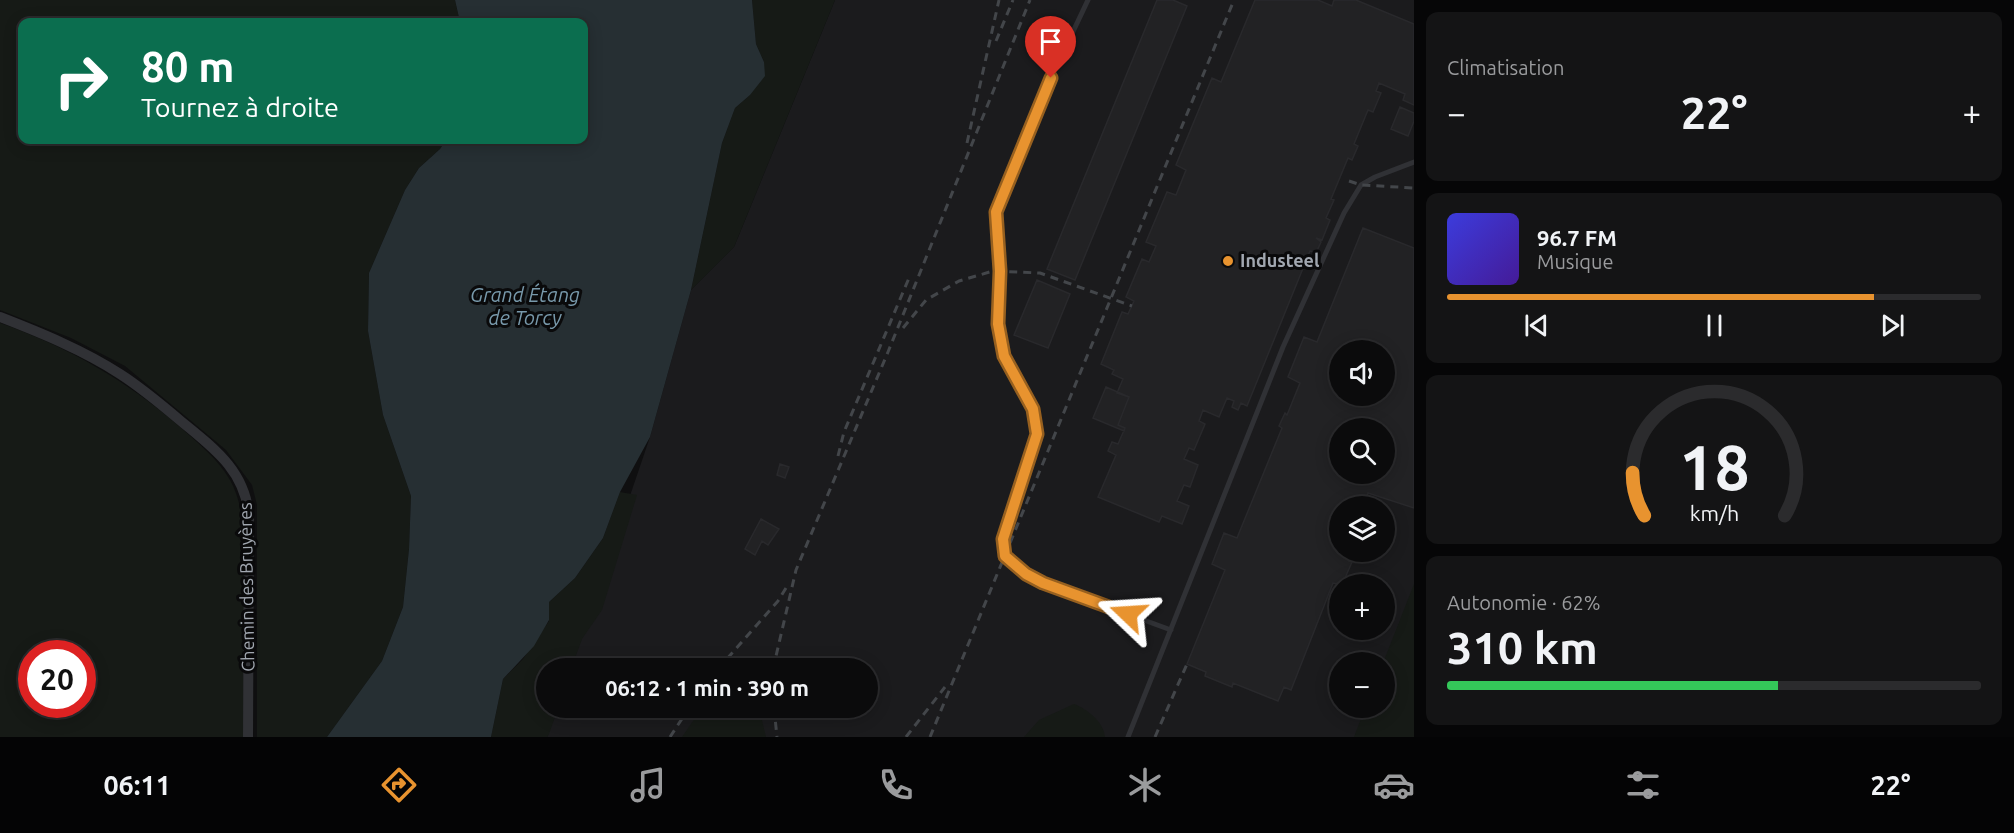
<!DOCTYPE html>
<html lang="fr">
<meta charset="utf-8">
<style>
body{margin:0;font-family:Ubuntu,sans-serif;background:#141415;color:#f1f3f6;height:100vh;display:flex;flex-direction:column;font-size:22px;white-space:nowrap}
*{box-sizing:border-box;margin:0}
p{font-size:20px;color:#9a9b9d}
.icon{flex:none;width:33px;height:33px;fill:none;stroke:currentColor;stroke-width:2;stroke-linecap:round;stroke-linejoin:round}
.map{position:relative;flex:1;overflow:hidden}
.drawer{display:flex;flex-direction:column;gap:12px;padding:12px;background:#060607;width:600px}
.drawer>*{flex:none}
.guide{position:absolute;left:18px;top:18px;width:570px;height:126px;border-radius:12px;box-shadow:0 3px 15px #0003,0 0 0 2px #2b2b2d;background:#0b6e4f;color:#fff;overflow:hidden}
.tools{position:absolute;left:1329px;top:340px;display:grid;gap:12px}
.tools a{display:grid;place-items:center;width:66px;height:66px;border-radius:50%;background:#0b0b0c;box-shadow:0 3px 15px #0003,0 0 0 2px #2b2b2d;font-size:30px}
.speed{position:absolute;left:18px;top:640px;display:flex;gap:12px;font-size:30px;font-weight:700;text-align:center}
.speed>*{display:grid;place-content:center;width:78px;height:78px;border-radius:50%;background:#0b0b0c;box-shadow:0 3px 15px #0003,0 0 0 2px #2b2b2d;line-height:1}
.speed .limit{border:9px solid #d22;background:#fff;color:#111}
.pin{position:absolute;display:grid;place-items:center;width:51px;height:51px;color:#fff;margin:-62px -26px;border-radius:50% 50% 50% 0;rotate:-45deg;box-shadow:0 0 6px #0007}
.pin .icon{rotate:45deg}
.me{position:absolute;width:66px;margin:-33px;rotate:290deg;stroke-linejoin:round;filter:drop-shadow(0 0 4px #0008)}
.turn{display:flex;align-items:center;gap:21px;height:126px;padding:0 24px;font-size:27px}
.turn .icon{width:78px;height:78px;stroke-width:2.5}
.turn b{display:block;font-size:42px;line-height:51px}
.big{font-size:45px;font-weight:700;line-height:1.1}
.drawer .tile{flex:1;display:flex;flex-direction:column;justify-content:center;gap:9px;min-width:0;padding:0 21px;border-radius:12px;background:#141415}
.drawer .dial{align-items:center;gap:0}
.dial svg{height:156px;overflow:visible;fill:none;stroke:#2b2b2d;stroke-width:7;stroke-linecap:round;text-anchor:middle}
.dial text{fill:#f1f3f6;stroke:none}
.song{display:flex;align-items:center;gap:18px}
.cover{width:72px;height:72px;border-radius:9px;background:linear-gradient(135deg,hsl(240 70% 55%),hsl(260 70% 35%))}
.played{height:6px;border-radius:3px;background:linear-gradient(90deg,#e8932f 80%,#2b2b2d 80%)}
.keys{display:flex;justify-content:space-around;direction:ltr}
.heat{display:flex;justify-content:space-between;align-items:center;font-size:33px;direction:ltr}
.charge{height:9px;border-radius:4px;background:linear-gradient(90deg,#34c759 62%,#2b2b2d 0)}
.trip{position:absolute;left:536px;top:658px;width:342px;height:60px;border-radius:30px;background:#0b0b0c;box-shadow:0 3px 15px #0003,0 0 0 2px #2b2b2d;font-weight:700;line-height:60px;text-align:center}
.menu{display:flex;height:96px;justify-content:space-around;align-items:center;background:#040405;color:#9a9b9d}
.menu .icon{width:42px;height:42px}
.menu .current{color:#e8932f}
.menu b{font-size:27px;color:#f1f3f6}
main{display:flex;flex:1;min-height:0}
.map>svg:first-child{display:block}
</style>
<main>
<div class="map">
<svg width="1414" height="737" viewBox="0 0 1414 737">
<rect width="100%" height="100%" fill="#0f0f10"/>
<path fill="#1b1b1d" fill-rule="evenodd" d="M 835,0 L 1414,0 L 1414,737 L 547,737 L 558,708 L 867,708 L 867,669 L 571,669 L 650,437 L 691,290 L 734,247 ZM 1340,351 L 1384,351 L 1384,396 L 1340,396 ZM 1340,429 L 1384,429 L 1384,474 L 1340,474 ZM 1340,507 L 1384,507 L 1384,552 L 1340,552 ZM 1340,585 L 1384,585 L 1384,630 L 1340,630 ZM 1340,663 L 1384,663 L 1384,708 L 1340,708 Z"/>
<path fill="#161a16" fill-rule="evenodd" d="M 0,0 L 455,0 L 460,22 L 22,22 L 22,140 L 446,140 L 440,149 L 419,168 L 405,190 L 369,273 L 368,331 L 383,415 L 411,496 L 409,549 L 403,607 L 382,661 L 327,737 L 257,737 L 257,505 L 252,485 L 226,450 L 125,366 L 71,338 L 0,310 Z
M 752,0 L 835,0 L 734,247 L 691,290 L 722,143 L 735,108 L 750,95 L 764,62 L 756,44 Z
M 0,323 C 68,347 126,380 180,427 C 199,444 217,458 230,480 C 239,496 242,515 245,533 L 243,737 L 0,737 ZM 32,654 L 82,654 L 82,705 L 32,705 Z
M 620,492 L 637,495 L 602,610 L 582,639 L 571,669 L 546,669 L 546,708 L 558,708 L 549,734 L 547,737 L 491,737 L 503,679 L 523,659 L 549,621 L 549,602 L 575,578 L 603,538 Z
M 1414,584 L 1414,737 L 1354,737 L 1365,708 L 1384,708 L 1384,663 L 1383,663 Z
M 1074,704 C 1087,709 1104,722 1105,737 L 1024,737 L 1039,720 Z
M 702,708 L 759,708 L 766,737 L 682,737 Z"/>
<path fill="#262f33" d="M 455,0 L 752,0 L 756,44 L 764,62 L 765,76 L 750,95 L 735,108 L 722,143 L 691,290 L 650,437 L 620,492 L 603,538 L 575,578 L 549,602 L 549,620 L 534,646 L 503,679 L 491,737 L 327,737 L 382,661 L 403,607 L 409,549 L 411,496 L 383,415 L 368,331 L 369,273 L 405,190 L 419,168 L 440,149 L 446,140 L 584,140 L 584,22 L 460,22 Z"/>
<path fill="#222224" stroke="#29292c" stroke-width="1.5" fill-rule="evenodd" d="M 1157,0 L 1173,0 L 1187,6 L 1075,280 L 1047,269 Z
M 1255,0 L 1318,0 L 1332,6 L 1334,0 L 1356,0 L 1414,24 L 1414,105 L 1403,100 L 1405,94 L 1379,83 L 1376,91 L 1381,93 L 1373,112 L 1368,110 L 1354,144 L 1358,146 L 1352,160 L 1348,158 L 1331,199 L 1334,200 L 1326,218 L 1330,220 L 1322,240 L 1316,238 L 1321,242 L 1316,253 L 1310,251 L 1247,406 L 1241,403 L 1238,410 L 1232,407 L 1234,401 L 1227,398 L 1219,417 L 1203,410 L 1199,421 L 1205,424 L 1194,450 L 1189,448 L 1184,459 L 1198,465 L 1190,487 L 1184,485 L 1177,501 L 1189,506 L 1182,524 L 1162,516 L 1159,522 L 1098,497 L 1116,455 L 1108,451 L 1112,442 L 1118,444 L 1125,428 L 1118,425 L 1129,397 L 1117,393 L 1123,379 L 1112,374 L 1114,370 L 1101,364 L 1122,312 L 1128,314 L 1134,301 L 1126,297 L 1142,259 L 1149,262 L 1156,246 L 1146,242 L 1167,192 L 1176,195 L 1186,170 L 1176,165 L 1212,78 L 1221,82 Z
M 1400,107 L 1414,113 L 1414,121 L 1408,136 L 1391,129 Z
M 1363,228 L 1414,248 L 1414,508 L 1368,493 L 1363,507 L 1340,507 L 1340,552 L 1352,552 L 1349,561 L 1352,562 L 1342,585 L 1333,583 L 1291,690 L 1284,687 L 1278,701 L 1233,683 L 1232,687 L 1205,676 L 1206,672 L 1187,664 L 1225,570 L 1212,564 L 1224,533 L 1237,538 L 1282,428 L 1279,426 L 1285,413 L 1287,415 L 1300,383 L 1288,377 L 1304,337 L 1317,342 ZM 1340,351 L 1384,351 L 1384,396 L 1340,396 ZM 1340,429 L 1384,429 L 1384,474 L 1340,474 Z
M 1037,280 L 1070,294 L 1048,348 L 1014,335 Z
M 1106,387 L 1129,397 L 1118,425 L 1125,428 L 1124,431 L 1093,418 Z
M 780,464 L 789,467 L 785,478 L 777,475 Z
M 761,519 L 779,529 L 768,545 L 762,541 L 755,555 L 745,549 Z"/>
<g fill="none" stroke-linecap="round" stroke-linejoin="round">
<path stroke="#303135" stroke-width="5" d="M 1088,0 L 1042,97 L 996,211 L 1000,271 L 998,324 L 1004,355 L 1033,409 L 1037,434 L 1003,539 L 1005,556 L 1026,574 L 1043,583 L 1171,630
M 1128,737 L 1283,347 L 1344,213 L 1361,185 L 1375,177 L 1414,162"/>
<path stroke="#303135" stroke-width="10" d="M 0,317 C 41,333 83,350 120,374 C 142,388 162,405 182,422 C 215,449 245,471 249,516 L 248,737"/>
<path stroke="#43464a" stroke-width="3" stroke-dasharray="8 6" stroke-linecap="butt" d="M 996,41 L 1013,0
M 967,143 L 999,0
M 1349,181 L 1361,185 L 1414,188
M 903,328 L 926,300 L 959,281 L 993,271 L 1040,273 L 1132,306
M 838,456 L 844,432 L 909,278
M 718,669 L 778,601 L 789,583
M 773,669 L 796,570 L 888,352 L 1030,0
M 774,708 L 777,737
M 670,737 L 689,708
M 906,737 L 945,687
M 930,737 L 1234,0
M 1155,737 L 1187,664"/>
</g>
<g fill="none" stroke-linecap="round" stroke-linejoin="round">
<defs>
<path id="route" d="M 1051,78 L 996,212 L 1000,271 L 998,324 L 1004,356 L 1033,409 L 1037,434 L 1003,539 L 1005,556 L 1026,574 L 1043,583 L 1128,614"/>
</defs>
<use href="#route" stroke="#97601f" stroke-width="15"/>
<use href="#route" stroke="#e8932f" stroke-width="10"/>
</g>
<circle fill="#e8932f" stroke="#0a0a0b" stroke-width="2" cx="1228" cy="261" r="6"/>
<g text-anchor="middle" stroke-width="6" stroke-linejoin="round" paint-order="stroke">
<g font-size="18" font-weight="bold" fill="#a1a7b0" stroke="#0a0a0b" text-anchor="start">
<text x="1240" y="267">Industeel</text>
</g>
<g font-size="18" fill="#a1a7b0" stroke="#0a0a0b">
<text transform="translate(247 587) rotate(-91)" y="6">Chemin des Bruyères</text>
</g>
<g font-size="20" font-style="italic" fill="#7899ab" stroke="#0a0a0b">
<text x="525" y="302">Grand Étang<tspan x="525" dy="23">de Torcy</tspan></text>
</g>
</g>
</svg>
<div class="tools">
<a><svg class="icon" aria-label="sound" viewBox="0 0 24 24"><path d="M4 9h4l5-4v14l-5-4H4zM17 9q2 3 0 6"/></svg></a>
<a><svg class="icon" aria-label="search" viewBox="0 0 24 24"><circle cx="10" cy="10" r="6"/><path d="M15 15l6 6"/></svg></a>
<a><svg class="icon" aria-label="layers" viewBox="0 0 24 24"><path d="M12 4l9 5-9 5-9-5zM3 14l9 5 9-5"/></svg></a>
<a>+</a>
<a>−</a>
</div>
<div class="speed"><div class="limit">20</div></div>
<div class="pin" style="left:1051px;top:78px;background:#d93025"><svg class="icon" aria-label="arrive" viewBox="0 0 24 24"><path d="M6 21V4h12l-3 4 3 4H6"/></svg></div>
<svg class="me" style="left:1128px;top:614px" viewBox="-20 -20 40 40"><path d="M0-17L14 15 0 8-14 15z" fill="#e8932f" stroke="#fff" stroke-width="4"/></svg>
<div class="trip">06:12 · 1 min · 390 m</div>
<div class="guide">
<div class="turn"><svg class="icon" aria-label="right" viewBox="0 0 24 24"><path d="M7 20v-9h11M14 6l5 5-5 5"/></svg><div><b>80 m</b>Tournez à droite</div></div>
</div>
</div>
<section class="drawer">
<div class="tile"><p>Climatisation</p>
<div class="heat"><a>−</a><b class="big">22°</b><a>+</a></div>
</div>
<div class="tile">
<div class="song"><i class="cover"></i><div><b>96.7 FM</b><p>Musique</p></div></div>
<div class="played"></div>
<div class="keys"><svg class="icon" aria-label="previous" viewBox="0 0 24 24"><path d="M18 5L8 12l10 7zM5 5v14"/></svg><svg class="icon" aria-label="pause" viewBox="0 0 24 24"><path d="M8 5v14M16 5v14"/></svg><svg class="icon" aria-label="next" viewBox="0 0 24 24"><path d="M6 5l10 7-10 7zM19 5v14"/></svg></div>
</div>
<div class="tile dial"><svg viewBox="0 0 100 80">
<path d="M14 69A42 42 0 1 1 86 69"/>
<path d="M14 69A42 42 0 0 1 8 47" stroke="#e8932f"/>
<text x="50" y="56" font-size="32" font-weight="700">18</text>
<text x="50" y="72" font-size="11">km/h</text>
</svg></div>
<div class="tile"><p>Autonomie · 62%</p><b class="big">310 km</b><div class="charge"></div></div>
</section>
</main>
<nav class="menu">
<b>06:11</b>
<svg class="icon current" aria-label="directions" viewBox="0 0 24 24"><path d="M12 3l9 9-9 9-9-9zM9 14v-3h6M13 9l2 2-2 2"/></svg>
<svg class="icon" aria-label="music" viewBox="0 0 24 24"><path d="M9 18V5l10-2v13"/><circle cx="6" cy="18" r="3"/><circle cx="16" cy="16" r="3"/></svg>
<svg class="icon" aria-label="phone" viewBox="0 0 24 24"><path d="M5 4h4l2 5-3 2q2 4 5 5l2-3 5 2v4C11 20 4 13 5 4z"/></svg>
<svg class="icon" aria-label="climate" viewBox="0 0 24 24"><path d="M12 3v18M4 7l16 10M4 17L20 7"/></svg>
<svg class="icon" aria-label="car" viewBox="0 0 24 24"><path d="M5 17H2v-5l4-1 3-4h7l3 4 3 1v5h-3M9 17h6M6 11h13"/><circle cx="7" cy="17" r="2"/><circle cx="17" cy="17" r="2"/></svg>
<svg class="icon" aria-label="filters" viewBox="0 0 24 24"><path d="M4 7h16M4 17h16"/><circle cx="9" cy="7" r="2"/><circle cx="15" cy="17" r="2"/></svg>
<b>22°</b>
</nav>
